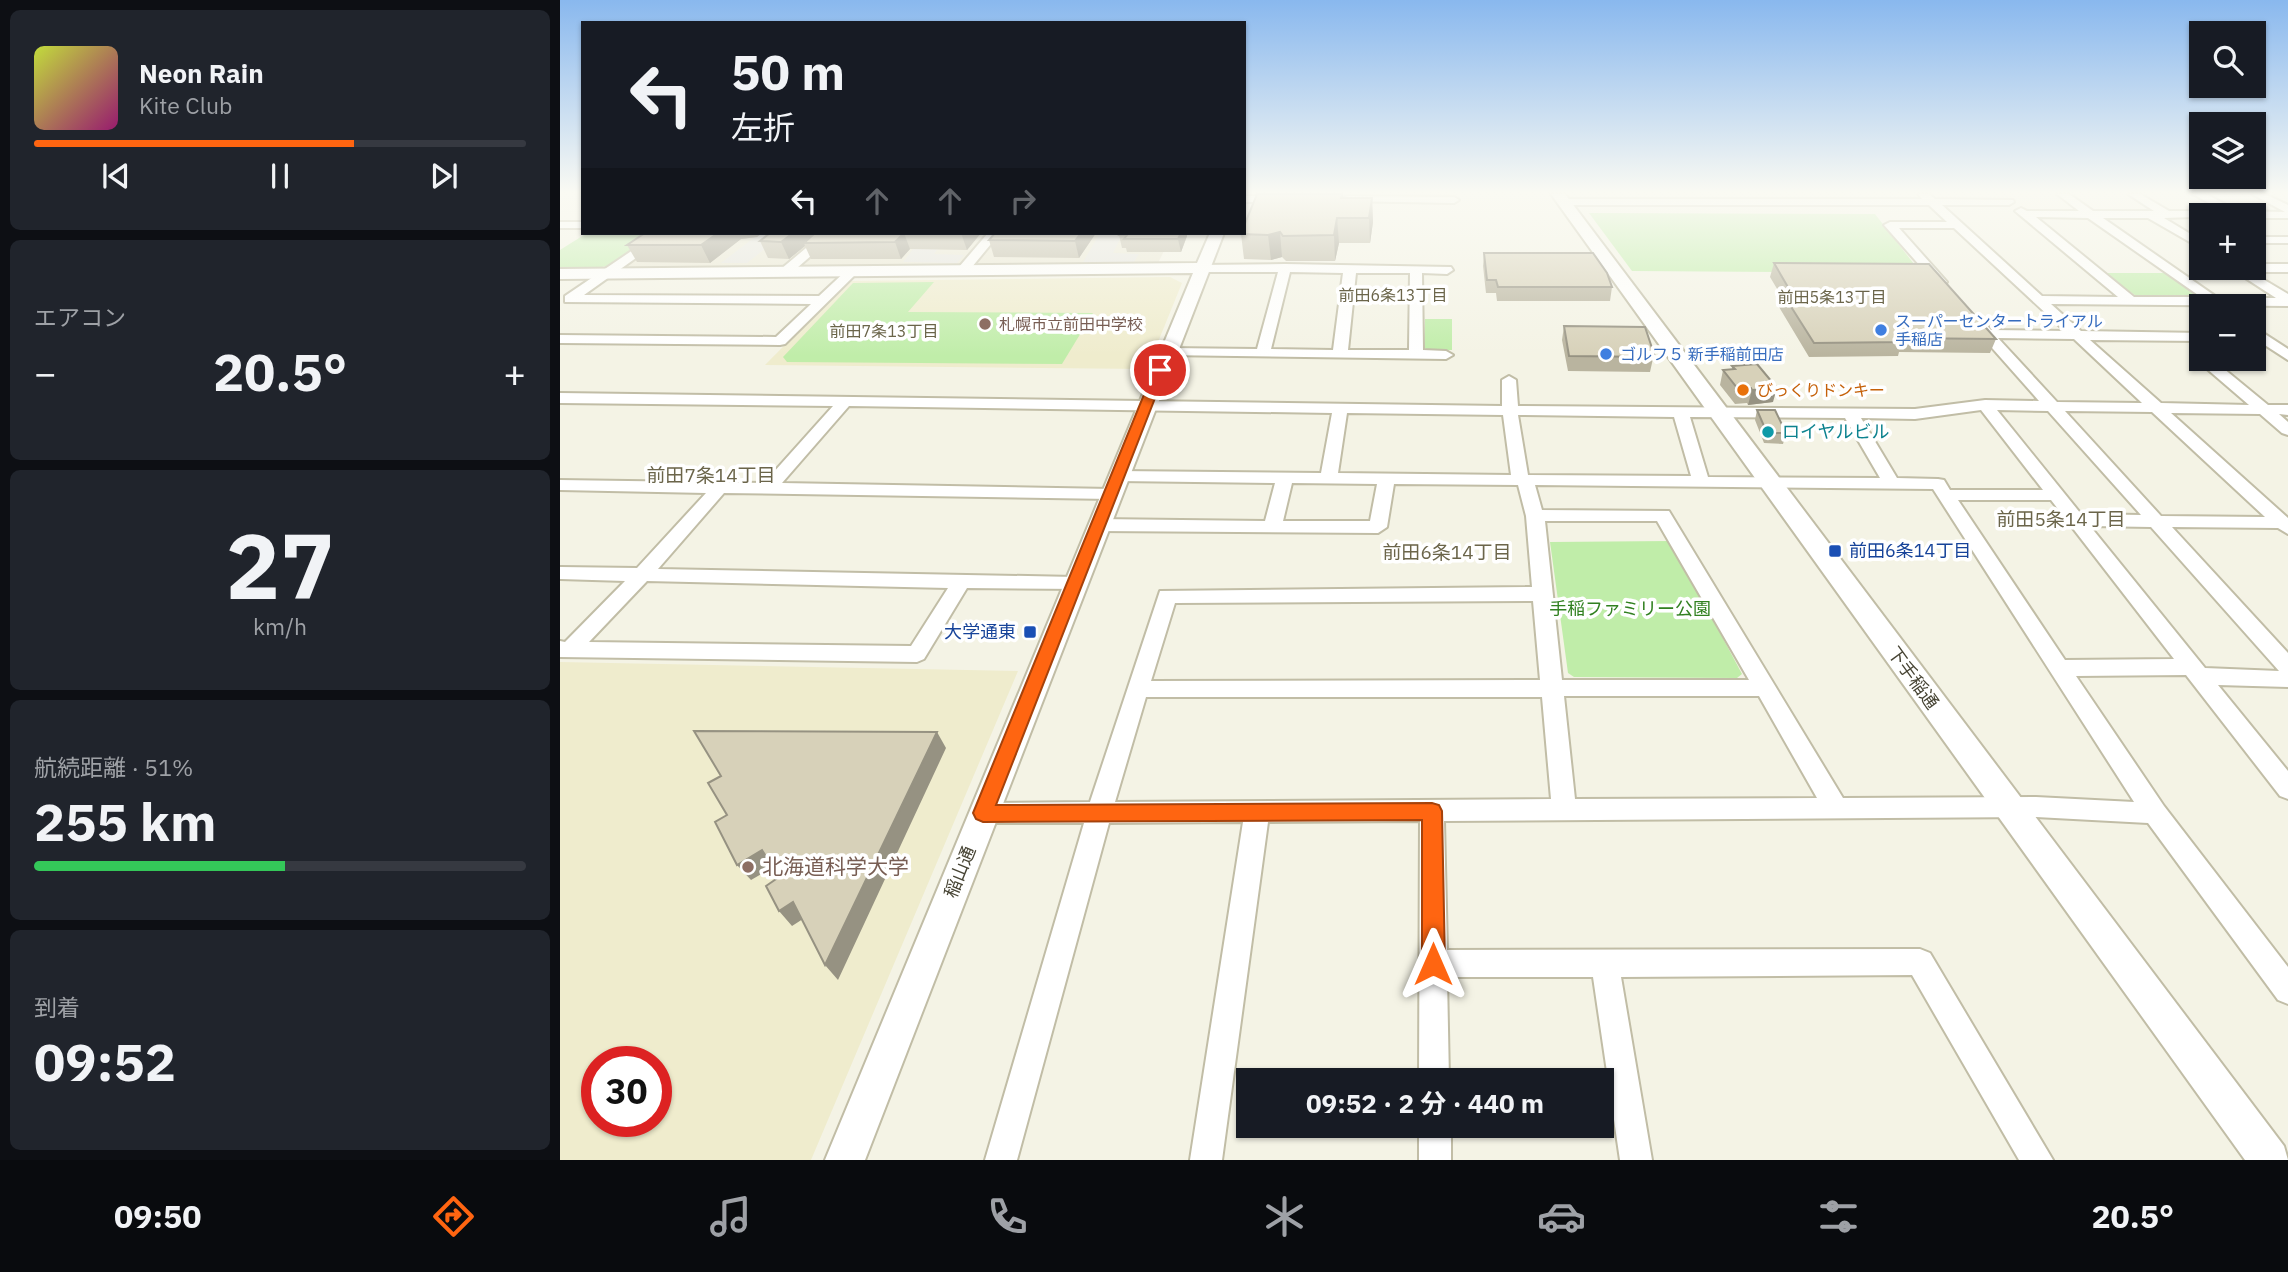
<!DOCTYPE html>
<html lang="ja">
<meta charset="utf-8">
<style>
body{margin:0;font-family:"IBM Plex Sans","Noto Sans JP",sans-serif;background:#20242c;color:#f1f3f6;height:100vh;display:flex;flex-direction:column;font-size:26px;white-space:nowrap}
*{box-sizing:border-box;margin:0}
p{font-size:23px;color:#9ea1a6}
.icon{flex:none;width:38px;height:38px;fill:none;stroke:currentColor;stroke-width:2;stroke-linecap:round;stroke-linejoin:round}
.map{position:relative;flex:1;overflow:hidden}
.side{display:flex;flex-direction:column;gap:10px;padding:10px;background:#0d0f14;width:560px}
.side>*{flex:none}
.top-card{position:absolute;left:21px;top:21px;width:665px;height:214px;border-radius:0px;box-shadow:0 2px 5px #0004;background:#171b24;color:#f1f3f6;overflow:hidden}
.controls{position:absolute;left:1629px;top:21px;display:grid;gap:14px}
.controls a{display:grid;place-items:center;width:77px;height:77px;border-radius:0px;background:#171b24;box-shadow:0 2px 5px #0004;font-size:35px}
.speed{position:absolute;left:21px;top:1046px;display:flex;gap:14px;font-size:35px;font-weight:700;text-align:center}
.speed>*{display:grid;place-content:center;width:91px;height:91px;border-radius:50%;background:#171b24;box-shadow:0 2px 5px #0004;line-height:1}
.speed .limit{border:10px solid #d22;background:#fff;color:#111}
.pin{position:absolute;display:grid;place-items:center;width:60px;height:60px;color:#fff;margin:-30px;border:4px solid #fff;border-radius:50%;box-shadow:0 2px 7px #0007}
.me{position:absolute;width:77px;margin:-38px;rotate:0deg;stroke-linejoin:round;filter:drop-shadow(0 0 5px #0008)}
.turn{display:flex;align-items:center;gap:24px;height:147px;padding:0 35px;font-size:32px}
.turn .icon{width:91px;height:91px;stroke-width:2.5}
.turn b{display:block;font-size:49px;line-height:60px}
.lanes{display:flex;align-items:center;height:66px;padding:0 35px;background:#0003;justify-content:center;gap:35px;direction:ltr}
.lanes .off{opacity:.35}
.big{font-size:52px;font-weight:700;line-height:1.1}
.side .widget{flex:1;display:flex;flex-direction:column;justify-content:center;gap:10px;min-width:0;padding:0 24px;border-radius:10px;background:#20242c}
.side .dial{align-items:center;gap:0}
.dial b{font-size:91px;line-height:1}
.song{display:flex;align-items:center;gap:21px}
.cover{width:84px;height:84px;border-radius:10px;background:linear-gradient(135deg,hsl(70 70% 55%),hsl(320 70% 35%))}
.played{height:7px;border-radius:4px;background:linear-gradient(90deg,#ff6511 65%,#363941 65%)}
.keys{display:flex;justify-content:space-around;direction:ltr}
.heat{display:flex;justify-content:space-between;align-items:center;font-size:38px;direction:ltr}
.charge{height:10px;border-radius:5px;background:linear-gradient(90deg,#34c759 51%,#363941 0)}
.trip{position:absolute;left:676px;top:1068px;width:378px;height:70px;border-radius:0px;background:#171b24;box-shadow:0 2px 5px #0004;font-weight:700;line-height:70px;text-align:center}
.dock{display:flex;height:112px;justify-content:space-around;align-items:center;background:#090b0e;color:#9ea1a6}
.dock .icon{width:49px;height:49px}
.dock .on{color:#ff6511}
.dock b{font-size:32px;color:#f1f3f6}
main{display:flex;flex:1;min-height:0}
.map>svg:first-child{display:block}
</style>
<main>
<section class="side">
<div class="widget">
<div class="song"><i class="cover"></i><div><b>Neon Rain</b><p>Kite Club</p></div></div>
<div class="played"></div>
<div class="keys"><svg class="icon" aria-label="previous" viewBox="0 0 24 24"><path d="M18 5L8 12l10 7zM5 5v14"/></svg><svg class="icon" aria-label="pause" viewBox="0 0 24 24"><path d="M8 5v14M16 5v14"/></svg><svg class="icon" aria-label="next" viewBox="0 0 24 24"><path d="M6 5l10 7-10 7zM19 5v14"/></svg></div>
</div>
<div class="widget"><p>エアコン</p>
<div class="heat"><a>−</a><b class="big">20.5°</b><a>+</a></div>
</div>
<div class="widget dial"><b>27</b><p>km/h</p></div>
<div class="widget"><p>航続距離 · 51%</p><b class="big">255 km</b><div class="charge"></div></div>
<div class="widget"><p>到着</p><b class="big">09:52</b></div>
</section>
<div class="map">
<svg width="1728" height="1160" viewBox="0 0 1728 1160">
<rect width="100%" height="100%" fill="#f4f3e5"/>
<path fill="#e9e6d2" d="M 107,233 L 613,233 L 597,265 L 64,268 Z"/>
<path fill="#efeccd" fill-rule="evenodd" d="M 610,277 L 622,283 L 587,369 L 205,365 L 288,281 Z
M 0,662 L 458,671 L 251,1160 L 0,1160 ZM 37,1062 L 96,1062 L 96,1122 L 37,1122 Z"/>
<path fill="#c0eda9" d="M 1029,213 L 1315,214 L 1361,273 L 1072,271 Z
M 27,233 L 100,233 L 51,265 L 33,269 L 0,269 L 0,250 Z
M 1544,273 L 1607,273 L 1641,297 L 1579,298 Z
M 374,282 L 348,312 L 533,313 L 502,364 L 227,362 L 223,357 L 293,283 Z
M 865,319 L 892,319 L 892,350 L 869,350 L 864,348 Z
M 1111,541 L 1182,674 L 1177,678 L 1014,677 L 1008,673 L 990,542 Z"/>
<path fill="#e4e3de" d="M 200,233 L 225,233 L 187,263 L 161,263 Z
M 539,235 L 562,235 L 553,253 L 579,254 L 574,262 L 523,262 Z
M 362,238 L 386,238 L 374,254 L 404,255 L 397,263 L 343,262 Z"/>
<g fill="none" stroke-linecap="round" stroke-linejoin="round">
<defs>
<path id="minor" d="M 1358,194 L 1369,194 L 1375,199 L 1453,200 L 1454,202 L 1449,205 L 1382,205 L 1482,296 L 1558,297 L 1455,211 L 1461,208 L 1467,211 L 1519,211 L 1497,194 L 1509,194 L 1533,211 L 1594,211 L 1568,194 L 1580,194 L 1609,211 L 1663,211 L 1633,194 L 1646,194 L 1678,211 L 1725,212 L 1692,194 L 1705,194 L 1728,205 L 1728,218 L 1694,218 L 1694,215 L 1604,218 L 1642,241 L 1642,249 L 1588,218 L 1543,218 L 1658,298 L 1716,298 L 1670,268 L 1694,268 L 1694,264 L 1728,264 L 1728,272 L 1691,272 L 1728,294 L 1728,306 L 1491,304 L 1521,331 L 1642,333 L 1642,341 L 1530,340 L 1601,403 L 1689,405 L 1639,362 L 1637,359 L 1642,355 L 1642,359 L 1652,359 L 1708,405 L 1728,405 L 1728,415 L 1719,414 L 1728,422 L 1728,435 L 1722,433 L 1700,414 L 1611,413 L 1728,518 L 1728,534 L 1718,528 L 1612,527 L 1728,653 L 1728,687 L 1658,685 L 1728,771 L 1728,799 L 1720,796 L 1626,675 L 1516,676 L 1604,806 L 1728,967 L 1728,1004 L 1718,1000 L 1588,823 L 1476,817 L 884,821 L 887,950 L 1360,949 L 1370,953 L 1493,1160 L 1459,1160 L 1352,975 L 1061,977 L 1092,1160 L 1060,1160 L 1033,977 L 887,977 L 889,1080 L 859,1080 L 860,821 L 708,822 L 662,1160 L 630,1160 L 683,822 L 549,823 L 457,1160 L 425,1160 L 524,823 L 423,823 L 414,820 L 411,813 L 414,806 L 423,803 L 530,802 L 600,591 L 972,587 L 966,516 L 958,485 L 834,484 L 827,527 L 818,533 L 538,531 L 529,525 L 538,519 L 705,521 L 715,483 L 558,481 L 550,476 L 558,471 L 761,473 L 772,413 L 289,406 L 222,483 L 551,489 L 560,494 L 551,499 L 164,493 L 98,569 L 515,577 L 522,579 L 525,584 L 522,589 L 407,588 L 364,659 L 357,662 L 0,657 L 0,641 L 5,642 L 65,581 L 0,579 L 0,567 L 77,568 L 146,493 L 0,490 L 0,480 L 204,483 L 273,406 L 0,403 L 0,393 L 942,406 L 942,380 L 949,376 L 956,380 L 958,406 L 1355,409 L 1425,400 L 1479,401 L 1410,323 L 1412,320 L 1422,320 L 1431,330 L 1505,331 L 1394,228 L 1339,228 L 1387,282 L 1381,286 L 1377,285 L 1324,225 L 1330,222 L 1387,222 L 1369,205 L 1004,205 L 999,202 L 1004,199 L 1362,199 ZM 1476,217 L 1528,218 L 1641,297 L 1574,297 ZM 1438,338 L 1514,339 L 1582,403 L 1497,402 ZM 1421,410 L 1483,490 L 1390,490 L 1384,480 L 1378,479 L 1337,478 L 1301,418 L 1355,419 ZM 1437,410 L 1488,411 L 1581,515 L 1521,514 ZM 1505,411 L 1592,412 L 1705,517 L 1601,516 ZM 787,413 L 943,415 L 951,475 L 778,473 ZM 958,415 L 1114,417 L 1131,476 L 968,475 ZM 1130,417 L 1285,418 L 1320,478 L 1148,477 ZM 732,483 L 817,484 L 810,521 L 723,521 ZM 975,485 L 1373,489 L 1574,802 L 1476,797 L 1283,798 L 1109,511 L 982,510 ZM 1398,500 L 1491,500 L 1614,659 L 1505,660 ZM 985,521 L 1097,521 L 1189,680 L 1002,680 ZM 1530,526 L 1591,527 L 1719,671 L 1645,668 ZM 87,581 L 388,588 L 351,646 L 29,642 ZM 973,601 L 980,680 L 591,681 L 615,603 ZM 1004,696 L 1199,696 L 1257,798 L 1015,799 ZM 586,697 L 982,697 L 991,799 L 555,802 Z
M 684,196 L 722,196 L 727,199 L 722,202 L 684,202 Z
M 787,196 L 894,197 L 899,200 L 894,203 L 783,201 L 782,199 Z
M 0,222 L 23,222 L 23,228 L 0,228 Z
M 98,233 L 111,233 L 24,295 L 259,296 L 289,268 L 293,267 L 299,271 L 225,344 L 220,345 L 0,343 L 0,335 L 216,337 L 251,304 L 5,302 L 5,296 Z
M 264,233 L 277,233 L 229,275 L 221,275 L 221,269 Z
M 428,233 L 440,233 L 407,273 L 399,273 L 399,267 Z
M 1694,237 L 1728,237 L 1728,243 L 1694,243 Z
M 725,264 L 891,267 L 893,270 L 887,274 L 862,273 L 863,350 L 886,351 L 893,355 L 886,359 L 603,355 L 601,352 L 608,348 L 697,349 L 718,272 L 641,272 L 635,268 L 637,265 ZM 730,272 L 783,273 L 773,350 L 711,349 ZM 796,273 L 850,273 L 849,350 L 788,350 Z
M 1694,327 L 1728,349 L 1728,360 L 1694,338 Z
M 859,1125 L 891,1125 L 891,1160 L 859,1160 Z"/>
<path id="tertiary" d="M 991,194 L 1005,194 L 1724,1146 L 1728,1160 L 1685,1160 Z
M 650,233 L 664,233 L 305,1160 L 265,1160 L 633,273 L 0,279 L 0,269 L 637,263 Z"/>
</defs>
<use href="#minor" stroke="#c1bda6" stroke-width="4"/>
<use href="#tertiary" stroke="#c1bda6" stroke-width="4"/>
<use href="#minor" fill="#fff" fill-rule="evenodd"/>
<use href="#tertiary" fill="#fff" fill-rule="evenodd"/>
</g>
<path fill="#b9b49f" d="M 697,194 L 783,194 L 783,198 L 812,198 L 813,222 L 810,243 L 779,243 L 775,261 L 726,261 L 722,257 L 711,260 L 684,259 L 681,234 Z
M 85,233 L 202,233 L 197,237 L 181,239 L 150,263 L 77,262 L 67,245 Z
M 210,233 L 421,233 L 407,250 L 350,249 L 341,259 L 251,259 L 245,246 L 229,259 L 208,258 L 200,241 Z
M 536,233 L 519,258 L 434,257 L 429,240 Z
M 559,235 L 627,236 L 621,252 L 567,252 L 566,248 L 562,248 Z
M 924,253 L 1052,287 L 1050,301 L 937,301 L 936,293 L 926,293 L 923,266 Z
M 1214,263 L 1436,339 L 1430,353 L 1339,352 L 1338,356 L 1249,357 L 1219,307 L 1222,297 L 1210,277 Z
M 1004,326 L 1094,354 L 1090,372 L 1008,371 L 1002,340 Z
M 1172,366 L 1213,402 L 1188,405 L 1187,403 L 1175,404 L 1160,385 L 1163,370 L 1172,370 Z
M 1197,410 L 1226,433 L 1223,444 L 1204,443 L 1195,420 Z"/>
<path fill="#969282" d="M 812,198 L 813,222 L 810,243 L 809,218 Z
M 777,218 L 779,243 L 775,261 L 774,235 Z
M 720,232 L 722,257 L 711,260 L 708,235 Z
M 158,233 L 202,233 L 197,237 L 181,239 L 150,263 L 141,245 Z
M 233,233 L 261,233 L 244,243 L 245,246 L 229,259 L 221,242 Z
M 344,233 L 350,249 L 341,259 L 335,242 Z
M 401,233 L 421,233 L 407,250 Z
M 521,233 L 536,233 L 519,258 L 515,241 Z
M 621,233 L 627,233 L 627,236 L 621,252 L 618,239 Z
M 1217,388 L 1213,402 L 1188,405 L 1192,390 Z
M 377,732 L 386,748 L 278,980 L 265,965 Z
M 202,850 L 215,866 L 191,880 L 177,865 Z
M 233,902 L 246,917 L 232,926 L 219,911 Z"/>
<path fill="#d7d1b9" stroke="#969282" stroke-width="2" d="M 697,194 L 782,194 L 781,198 L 812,198 L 809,218 L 777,218 L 774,235 L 723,236 L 720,232 L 708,235 L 681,234 L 682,233 L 684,233 L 684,226 Z
M 85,233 L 158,233 L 141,245 L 67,245 Z
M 210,233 L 233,233 L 221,242 L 200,241 Z
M 255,233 L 402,233 L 344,233 L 335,242 L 244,243 Z
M 435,233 L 521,233 L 515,241 L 429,240 Z
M 560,233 L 621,233 L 618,239 L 564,239 L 567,235 L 559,235 Z
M 924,253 L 1033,253 L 1047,273 L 1052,287 L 938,287 L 936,280 L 927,280 Z
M 1214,263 L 1369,264 L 1436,339 L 1340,338 L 1343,342 L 1254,343 L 1223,294 L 1232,294 Z
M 1004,326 L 1085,327 L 1094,354 L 1091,354 L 1092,357 L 1009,356 Z
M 1197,364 L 1217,388 L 1192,390 L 1191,388 L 1178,389 L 1163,370 L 1175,369 L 1172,366 Z
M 1197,410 L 1215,410 L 1226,433 L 1207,433 Z
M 134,731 L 377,732 L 265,965 L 233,902 L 219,911 L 206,886 L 219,877 L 202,850 L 177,865 L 155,822 L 167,815 L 148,783 L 161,776 Z"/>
<linearGradient id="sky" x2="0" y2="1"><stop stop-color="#89b8ee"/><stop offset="0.54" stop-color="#fafaf3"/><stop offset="1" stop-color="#fafaf3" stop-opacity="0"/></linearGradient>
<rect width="1728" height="356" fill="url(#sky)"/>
<path fill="#ff6511" stroke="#a6420b" stroke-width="2" d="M 600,367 L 606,370 L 436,805 L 872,803 L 879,805 L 882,811 L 885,964 L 882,972 L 873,975 L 865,972 L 862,964 L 862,820 L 423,822 L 416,819 L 413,813 L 594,370 Z"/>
<g fill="#8d6e63" stroke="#fff" stroke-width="2.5">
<circle cx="425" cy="324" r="7"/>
<circle cx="188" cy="867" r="7"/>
</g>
<g fill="#3f7fe0" stroke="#fff" stroke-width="2.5">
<circle cx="1321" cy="330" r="7"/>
<circle cx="1046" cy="354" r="7"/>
</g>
<circle fill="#e8710a" stroke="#fff" stroke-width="2.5" cx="1183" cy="390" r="7"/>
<circle fill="#0f9aa8" stroke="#fff" stroke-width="2.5" cx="1208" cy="432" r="7"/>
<g fill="#1a4fb4" stroke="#fff" stroke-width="2.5">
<rect x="1268" y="544" width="14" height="14" rx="3.5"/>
<rect x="463" y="625" width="14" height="14" rx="3.5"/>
</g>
<g text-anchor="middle" stroke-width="7" stroke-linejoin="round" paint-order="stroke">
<g font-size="16" fill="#6b654a" stroke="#fff">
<text x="833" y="301">前田6条13丁目</text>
<text x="1272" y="303">前田5条13丁目</text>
<text x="324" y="337">前田7条13丁目</text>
</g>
<g font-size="16" fill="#366cbe" stroke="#fff" text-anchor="start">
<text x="1335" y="327">スーパーセンタートライアル<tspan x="1335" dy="18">手稲店</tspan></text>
<text x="1060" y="360">ゴルフ５ 新手稲前田店</text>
</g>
<g font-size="16" fill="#785e54" stroke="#fff" text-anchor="start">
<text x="439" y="330">札幌市立前田中学校</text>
</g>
<g font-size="16" fill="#c56008" stroke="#fff" text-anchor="start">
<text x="1197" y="396">びっくりドンキー</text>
</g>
<g font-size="18" fill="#0d838f" stroke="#fff" text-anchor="start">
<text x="1222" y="438">ロイヤルビル</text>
</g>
<g font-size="18" fill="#164399" stroke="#fff" text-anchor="start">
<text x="1289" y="557">前田6条14丁目</text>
<text x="456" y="638" text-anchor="end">大学通東</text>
</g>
<g font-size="18" fill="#318020" stroke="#fff">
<text x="1070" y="615">手稲ファミリー公園</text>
</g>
<g font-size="18" fill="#474434" stroke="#fff">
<text transform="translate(1353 678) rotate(54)" y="6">下手稲通</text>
<text transform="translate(400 872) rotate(-68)" y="6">稲山通</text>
</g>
<g font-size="19" fill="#6b654a" stroke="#fff">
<text x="151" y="482">前田7条14丁目</text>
<text x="1501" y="526">前田5条14丁目</text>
<text x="887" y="559">前田6条14丁目</text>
</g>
<g font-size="21" fill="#785e54" stroke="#fff" text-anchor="start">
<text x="202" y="874">北海道科学大学</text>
</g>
</g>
</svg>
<div class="controls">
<a><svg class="icon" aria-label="search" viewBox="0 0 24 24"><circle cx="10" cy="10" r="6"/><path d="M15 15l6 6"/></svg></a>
<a><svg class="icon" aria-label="layers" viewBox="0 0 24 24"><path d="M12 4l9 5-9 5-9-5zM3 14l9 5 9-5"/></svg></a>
<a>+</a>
<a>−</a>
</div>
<div class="speed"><div class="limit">30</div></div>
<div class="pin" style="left:600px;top:370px;background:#d93025"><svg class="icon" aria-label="arrive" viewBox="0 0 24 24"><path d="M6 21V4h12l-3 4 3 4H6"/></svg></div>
<svg class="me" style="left:873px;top:964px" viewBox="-20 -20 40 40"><path d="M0-17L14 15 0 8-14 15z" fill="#ff6511" stroke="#fff" stroke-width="4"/></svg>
<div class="trip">09:52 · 2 分 · 440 m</div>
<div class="top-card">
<div class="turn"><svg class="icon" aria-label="left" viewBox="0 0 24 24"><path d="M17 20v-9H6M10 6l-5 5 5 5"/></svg><div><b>50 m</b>左折</div></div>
<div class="lanes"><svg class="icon" aria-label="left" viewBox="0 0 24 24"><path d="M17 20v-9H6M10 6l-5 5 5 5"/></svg><svg class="icon off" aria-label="ahead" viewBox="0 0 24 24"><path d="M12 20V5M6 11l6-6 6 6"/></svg><svg class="icon off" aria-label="ahead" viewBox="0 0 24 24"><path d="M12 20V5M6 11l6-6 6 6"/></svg><svg class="icon off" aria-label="right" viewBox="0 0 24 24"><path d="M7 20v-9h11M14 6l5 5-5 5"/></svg></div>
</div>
</div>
</main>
<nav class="dock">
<b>09:50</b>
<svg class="icon on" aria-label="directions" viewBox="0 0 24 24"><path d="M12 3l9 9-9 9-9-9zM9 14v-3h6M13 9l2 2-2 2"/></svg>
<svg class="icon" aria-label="music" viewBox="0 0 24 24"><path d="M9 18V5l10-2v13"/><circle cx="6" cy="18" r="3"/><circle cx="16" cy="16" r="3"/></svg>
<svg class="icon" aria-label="phone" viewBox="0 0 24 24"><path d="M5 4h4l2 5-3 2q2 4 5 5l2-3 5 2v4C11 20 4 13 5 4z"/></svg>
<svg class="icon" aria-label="climate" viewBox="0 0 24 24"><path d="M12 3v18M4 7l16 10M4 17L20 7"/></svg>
<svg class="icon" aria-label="car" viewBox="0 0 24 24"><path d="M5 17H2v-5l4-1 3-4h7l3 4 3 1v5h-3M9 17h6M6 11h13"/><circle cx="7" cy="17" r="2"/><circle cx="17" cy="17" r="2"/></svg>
<svg class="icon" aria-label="filters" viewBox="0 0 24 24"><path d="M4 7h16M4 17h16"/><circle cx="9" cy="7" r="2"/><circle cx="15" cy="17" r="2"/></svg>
<b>20.5°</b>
</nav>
